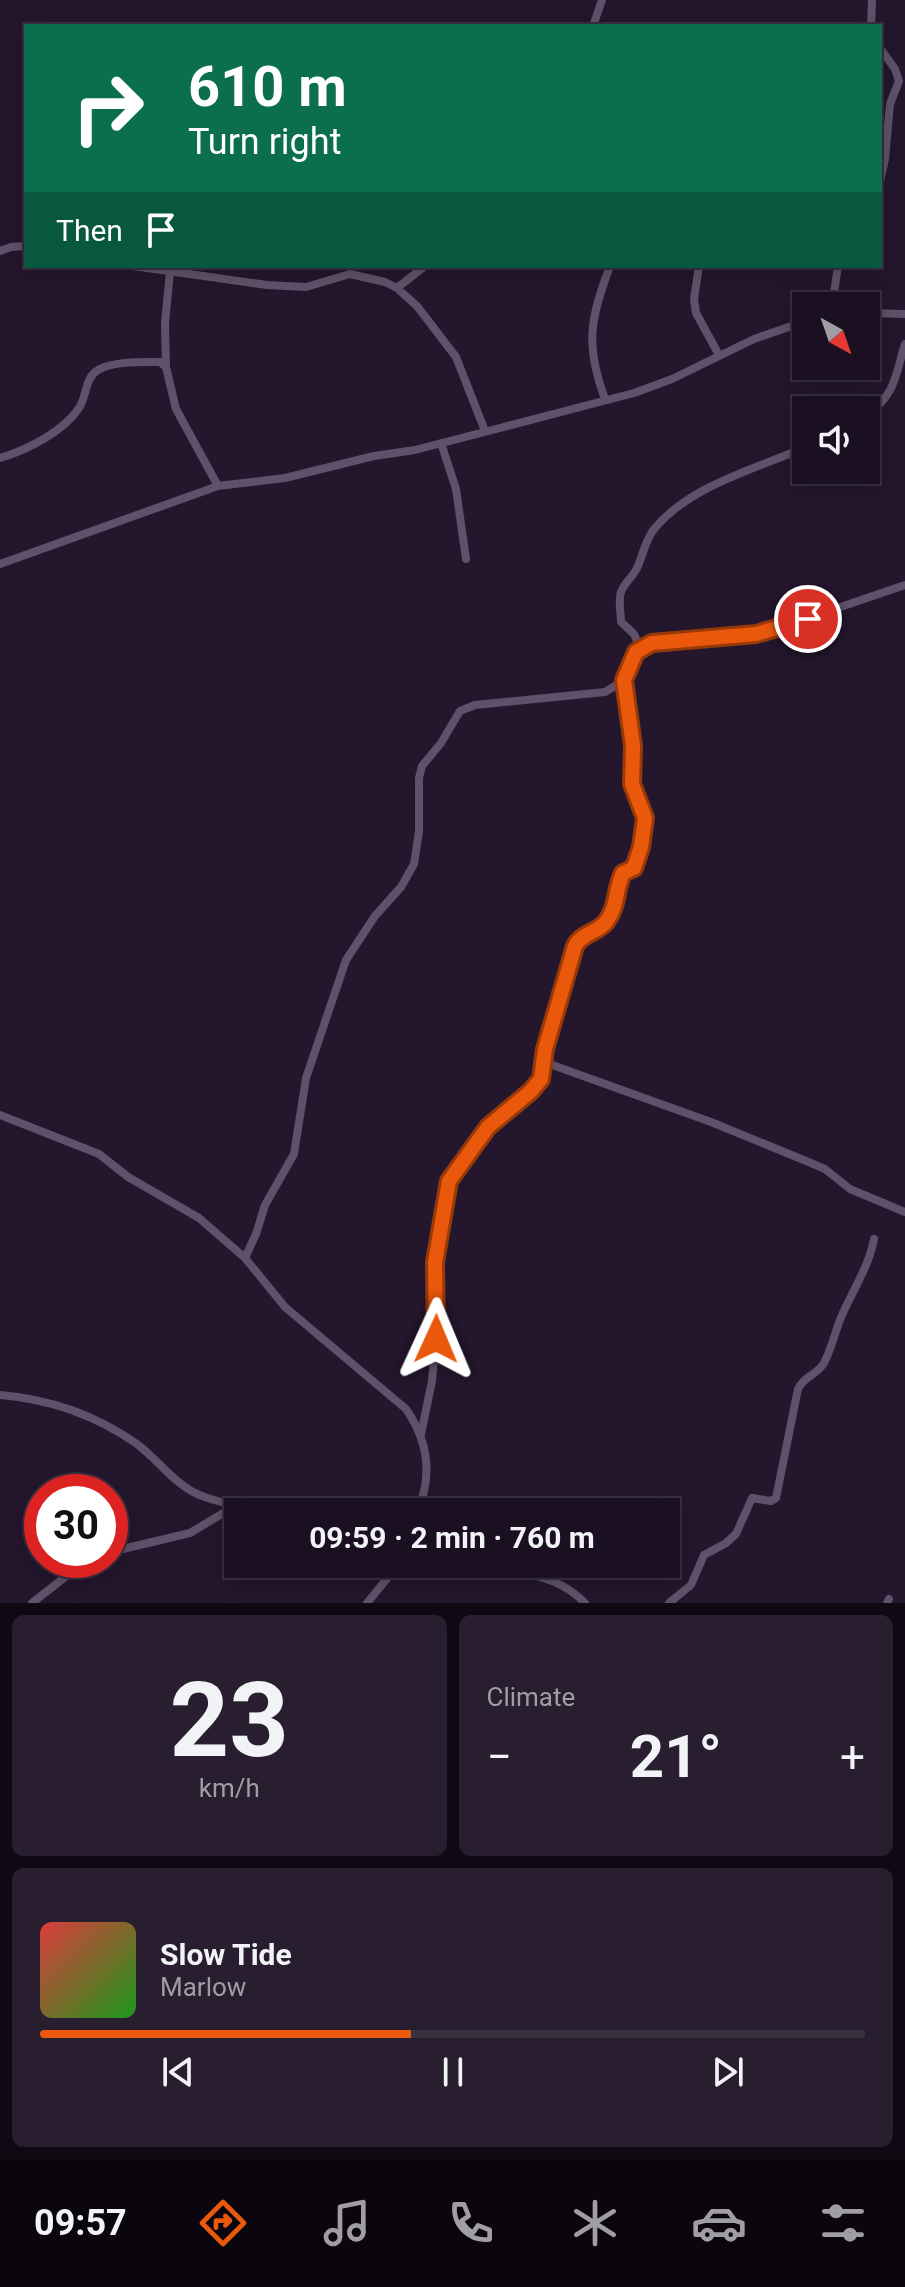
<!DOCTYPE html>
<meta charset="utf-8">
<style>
body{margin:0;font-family:Roboto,sans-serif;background:#281e2f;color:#f1f3f6;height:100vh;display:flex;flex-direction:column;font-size:30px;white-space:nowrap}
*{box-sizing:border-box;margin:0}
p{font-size:26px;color:#a09da5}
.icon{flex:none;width:44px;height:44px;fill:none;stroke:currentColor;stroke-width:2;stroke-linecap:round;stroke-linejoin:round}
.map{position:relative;height:1603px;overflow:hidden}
.panel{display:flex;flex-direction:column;gap:12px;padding:12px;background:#0f0913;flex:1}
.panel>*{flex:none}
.guide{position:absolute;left:24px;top:24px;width:858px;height:244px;border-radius:0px;box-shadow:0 4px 20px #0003,0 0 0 2px #393040;background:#0b6e4f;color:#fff;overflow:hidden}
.needle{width:52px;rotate:140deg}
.tools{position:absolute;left:792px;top:292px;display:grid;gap:16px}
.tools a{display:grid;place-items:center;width:88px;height:88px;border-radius:0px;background:#1b1022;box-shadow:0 4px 20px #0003,0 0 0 2px #393040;font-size:40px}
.speed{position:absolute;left:24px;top:1474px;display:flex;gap:16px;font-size:40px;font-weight:700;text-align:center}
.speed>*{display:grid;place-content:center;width:104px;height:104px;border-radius:50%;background:#1b1022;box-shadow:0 4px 20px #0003,0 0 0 2px #393040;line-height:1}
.speed .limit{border:12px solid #d22;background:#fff;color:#111}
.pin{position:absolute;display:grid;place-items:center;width:68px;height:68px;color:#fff;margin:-34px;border:4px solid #fff;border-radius:50%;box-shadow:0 2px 8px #0007}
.me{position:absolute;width:88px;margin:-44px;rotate:1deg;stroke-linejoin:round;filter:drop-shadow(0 0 6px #0008)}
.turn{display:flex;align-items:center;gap:28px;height:168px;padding:0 32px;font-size:36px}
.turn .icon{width:104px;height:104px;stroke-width:2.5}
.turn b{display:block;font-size:56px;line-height:68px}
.then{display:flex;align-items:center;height:76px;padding:0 32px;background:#0003;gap:16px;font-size:30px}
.big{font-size:60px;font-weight:700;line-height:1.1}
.panel .tile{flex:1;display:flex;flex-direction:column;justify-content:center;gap:12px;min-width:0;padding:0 28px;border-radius:12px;background:#281e2f}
.panel .dial{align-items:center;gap:0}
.dial b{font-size:104px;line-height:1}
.song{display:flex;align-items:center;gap:24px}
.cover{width:96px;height:96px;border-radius:12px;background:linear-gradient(135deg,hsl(0 70% 55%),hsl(120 70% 35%))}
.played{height:8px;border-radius:4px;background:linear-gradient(90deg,#ea580c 45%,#393040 45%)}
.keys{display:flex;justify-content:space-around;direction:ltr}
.heat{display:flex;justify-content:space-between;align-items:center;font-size:44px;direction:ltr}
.panel .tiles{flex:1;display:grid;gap:12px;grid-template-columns:1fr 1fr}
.tile:last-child{grid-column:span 2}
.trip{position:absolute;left:224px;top:1498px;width:456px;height:80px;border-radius:0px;background:#1b1022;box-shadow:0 4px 20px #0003,0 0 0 2px #393040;font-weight:700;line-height:80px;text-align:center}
.dock{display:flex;height:128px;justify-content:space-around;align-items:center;background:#0b060e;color:#a09da5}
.dock .icon{width:56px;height:56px}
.dock .active{color:#ea580c}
.dock b{font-size:36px;color:#f1f3f6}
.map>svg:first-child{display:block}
</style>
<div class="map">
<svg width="905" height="1603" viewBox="0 0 905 1603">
<rect width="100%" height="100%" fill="#24162d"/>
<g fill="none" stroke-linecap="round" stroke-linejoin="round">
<path stroke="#5f5169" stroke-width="8" d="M 593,26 L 602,0
M 871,26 L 872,0
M 880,48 L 895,69 L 899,81 L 890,104 L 885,159 L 880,181
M 0,251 L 11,247 L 26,246
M 133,266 L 267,285 L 306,287 L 350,274 L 385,282 L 397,288 L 417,306 L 456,357 L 485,431
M 699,266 L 694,299 L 696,313 L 719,355
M 397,288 L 425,266
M 832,306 L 838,266
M 866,313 L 905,314
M 166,367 L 165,323 L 170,272
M 605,399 C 585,345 590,319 610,266
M 866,415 C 896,395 895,376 905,344
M 441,443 L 456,489 L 466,559
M 0,458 C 27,450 63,432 79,408 C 87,396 85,377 98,370 C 113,361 142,362 160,362 L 166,367 L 176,409 L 218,486
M 0,564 L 218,486 L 285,478 L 374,456 L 415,450 L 634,393 L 672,379 L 754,339 L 806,321
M 640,648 L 634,634 L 621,622 C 621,614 618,600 621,592 C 624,583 634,576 638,566 C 643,554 646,538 655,528 C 691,485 758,468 806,447
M 544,1062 L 711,1122 L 811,1163 L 825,1169 L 850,1189 L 905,1212
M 0,1115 L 99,1154 L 128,1177 L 199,1218 L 245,1258 L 285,1307 L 406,1409 C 428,1441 433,1476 417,1512
M 245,1258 L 256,1234 L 265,1205 L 294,1154 L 306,1078 L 346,960 L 375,916 L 401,887 L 414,864 L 419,831 L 419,778 L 422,766 L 441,743 L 460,711 L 475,705 L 605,692 L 623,681 L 631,659 L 643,646 L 770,631 L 905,585
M 0,1395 C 49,1399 97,1416 137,1444 C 157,1459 171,1480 193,1492 C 214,1503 237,1504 258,1512
M 421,1434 L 432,1381 L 436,1339 L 435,1262 L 449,1181 L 488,1127 L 531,1091 L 541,1079 L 545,1049 L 575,946 C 583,931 600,932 608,918 C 623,894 609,881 635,866 L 645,818 L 632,784 L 633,746 L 624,680
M 110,1552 L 190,1533 L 235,1506
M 393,1564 C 455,1579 537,1553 585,1603
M 32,1603 L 87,1560
M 367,1603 L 399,1564
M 669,1603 L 691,1585 L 704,1555 L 726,1543 L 736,1534 L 752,1498 L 771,1501 L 776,1498 L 798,1389 C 804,1376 817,1375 824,1363 C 832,1348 835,1331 842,1315 C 853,1290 869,1266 874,1239
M 887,1603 L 889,1599"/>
</g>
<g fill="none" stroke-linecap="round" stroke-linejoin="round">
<defs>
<path id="route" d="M 436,1339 L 435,1262 L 449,1181 L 488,1127 L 531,1091 L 541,1079 L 545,1049 L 575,946 C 582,933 597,933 606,922 C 618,907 615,889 623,873 L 634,868 L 641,847 L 645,818 L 632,784 L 633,746 L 624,680 L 636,652 L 652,643 L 756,634 L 808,619"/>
</defs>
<use href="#route" stroke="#983908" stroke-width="20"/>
<use href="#route" stroke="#ea580c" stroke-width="14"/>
</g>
</svg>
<div class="tools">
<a><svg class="needle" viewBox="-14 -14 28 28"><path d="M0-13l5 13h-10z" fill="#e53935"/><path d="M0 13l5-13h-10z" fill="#a09da5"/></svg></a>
<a><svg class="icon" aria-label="sound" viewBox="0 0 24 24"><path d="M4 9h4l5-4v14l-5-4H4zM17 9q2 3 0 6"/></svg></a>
</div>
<div class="speed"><div class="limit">30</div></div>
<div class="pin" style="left:808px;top:619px;background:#d93025"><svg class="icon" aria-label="arrive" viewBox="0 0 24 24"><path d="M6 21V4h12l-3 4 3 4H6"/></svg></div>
<svg class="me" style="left:436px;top:1339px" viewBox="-20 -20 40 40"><path d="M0-17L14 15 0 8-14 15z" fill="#ea580c" stroke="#fff" stroke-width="4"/></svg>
<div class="trip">09:59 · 2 min · 760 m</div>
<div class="guide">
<div class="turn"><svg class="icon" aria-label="right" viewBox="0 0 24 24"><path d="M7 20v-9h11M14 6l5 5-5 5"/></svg><div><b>610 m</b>Turn right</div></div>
<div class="then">Then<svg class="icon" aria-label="arrive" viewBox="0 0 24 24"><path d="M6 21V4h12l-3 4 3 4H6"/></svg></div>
</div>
</div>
<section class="panel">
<div class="tiles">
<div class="tile dial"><b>23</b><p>km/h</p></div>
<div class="tile"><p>Climate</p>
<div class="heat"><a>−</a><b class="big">21°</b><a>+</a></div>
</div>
<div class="tile">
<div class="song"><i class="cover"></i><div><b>Slow Tide</b><p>Marlow</p></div></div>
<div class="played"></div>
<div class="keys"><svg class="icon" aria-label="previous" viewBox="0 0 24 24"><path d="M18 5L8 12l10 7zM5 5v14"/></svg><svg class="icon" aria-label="pause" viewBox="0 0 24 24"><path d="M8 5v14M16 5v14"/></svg><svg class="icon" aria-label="next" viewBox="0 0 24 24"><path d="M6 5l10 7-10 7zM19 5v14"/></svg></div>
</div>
</div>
</section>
<nav class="dock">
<b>09:57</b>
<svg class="icon active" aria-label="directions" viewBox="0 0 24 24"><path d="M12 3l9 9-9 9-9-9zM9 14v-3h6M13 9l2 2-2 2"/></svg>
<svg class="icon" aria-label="music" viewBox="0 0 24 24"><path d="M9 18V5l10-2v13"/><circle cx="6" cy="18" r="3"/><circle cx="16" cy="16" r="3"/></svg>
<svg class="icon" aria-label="phone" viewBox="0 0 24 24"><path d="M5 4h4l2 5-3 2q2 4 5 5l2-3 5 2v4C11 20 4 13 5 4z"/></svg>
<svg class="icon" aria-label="climate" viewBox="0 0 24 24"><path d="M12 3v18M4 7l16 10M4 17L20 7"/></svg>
<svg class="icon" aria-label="car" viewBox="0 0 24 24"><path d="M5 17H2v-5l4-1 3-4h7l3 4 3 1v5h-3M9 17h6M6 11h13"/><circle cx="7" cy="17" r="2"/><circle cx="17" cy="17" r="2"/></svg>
<svg class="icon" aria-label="filters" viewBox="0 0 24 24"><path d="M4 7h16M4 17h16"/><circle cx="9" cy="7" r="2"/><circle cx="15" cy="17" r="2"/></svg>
</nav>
